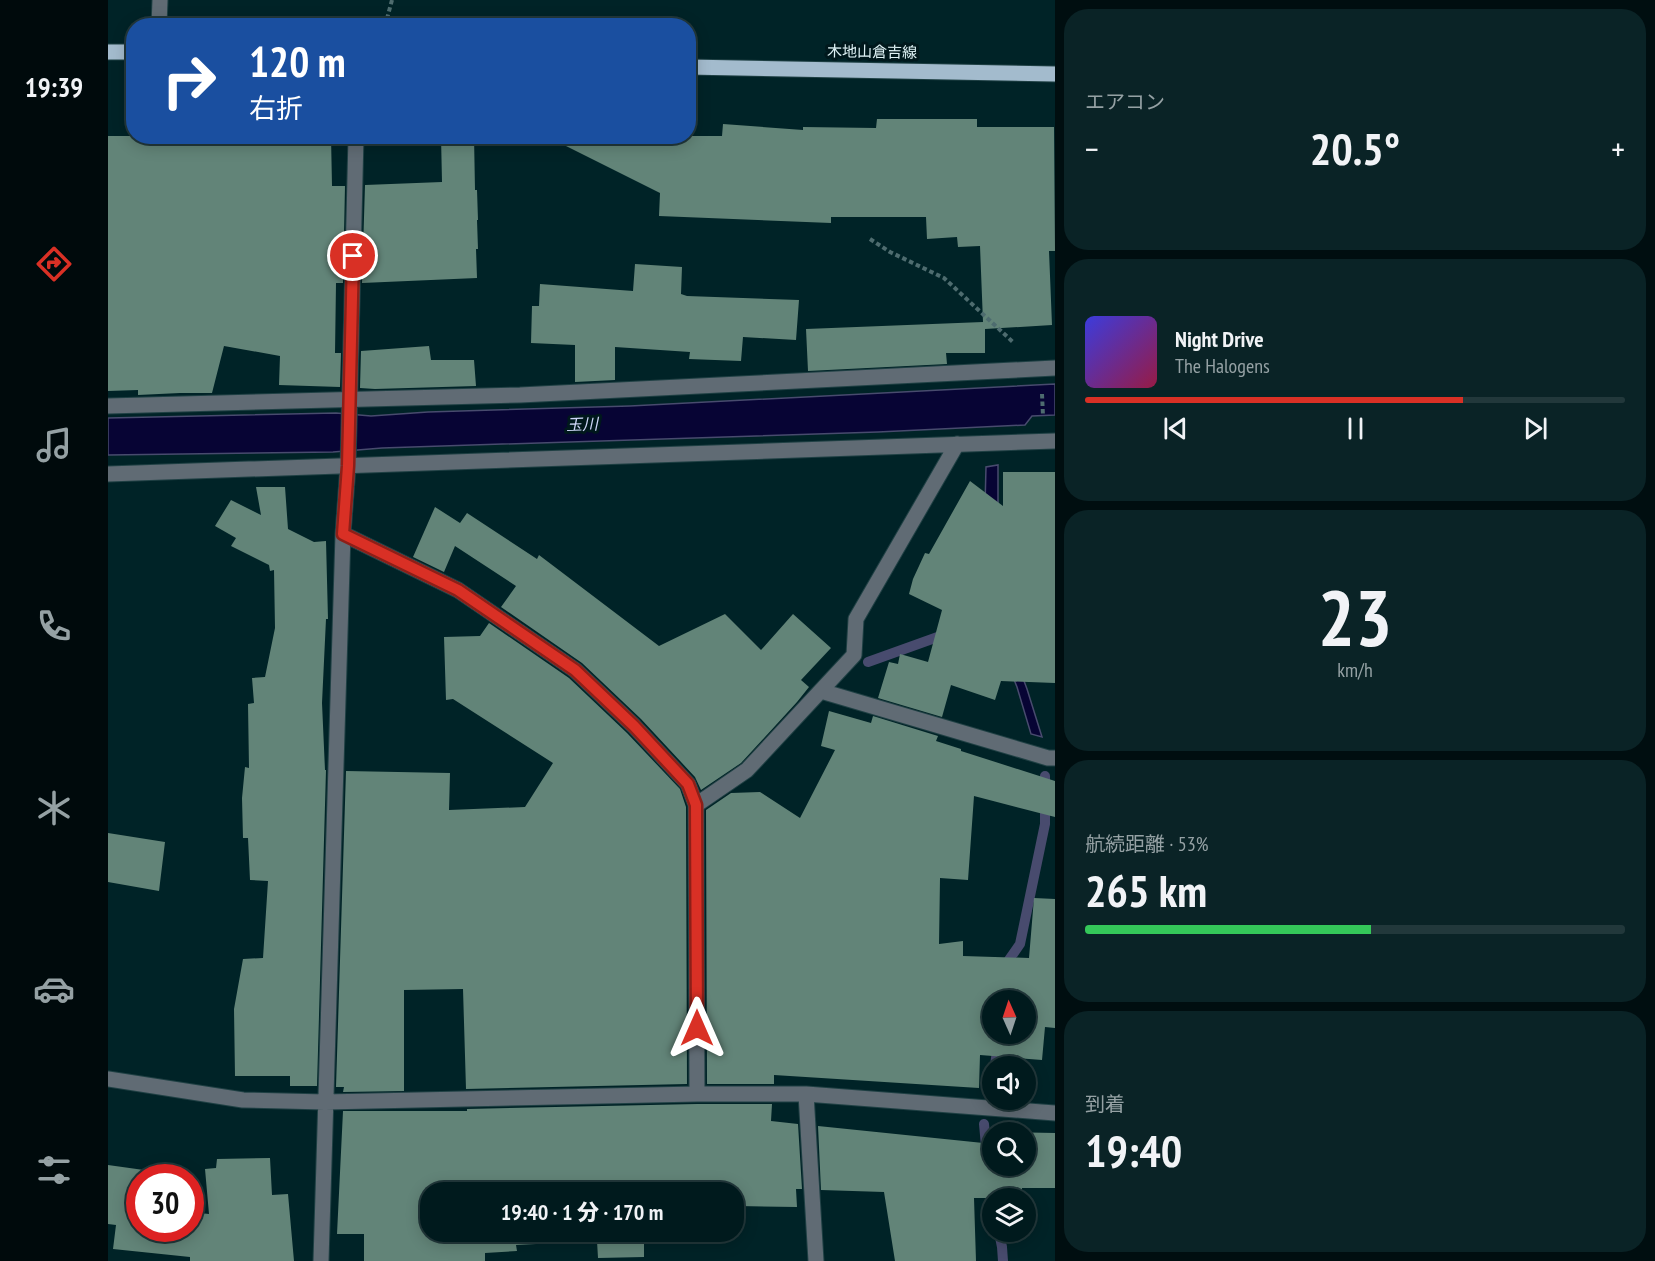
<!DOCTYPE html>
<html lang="ja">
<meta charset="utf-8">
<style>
body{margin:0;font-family:"PT Sans Narrow","Noto Sans JP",sans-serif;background:#0a2326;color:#f1f3f6;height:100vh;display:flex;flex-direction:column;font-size:22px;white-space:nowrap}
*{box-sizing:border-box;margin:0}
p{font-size:20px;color:#95a1a4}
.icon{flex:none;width:33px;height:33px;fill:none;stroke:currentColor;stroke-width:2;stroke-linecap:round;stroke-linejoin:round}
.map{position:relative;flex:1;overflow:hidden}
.drawer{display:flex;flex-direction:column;gap:9px;padding:9px;background:#000e10;width:600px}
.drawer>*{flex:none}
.banner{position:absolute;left:18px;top:18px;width:570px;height:126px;border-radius:24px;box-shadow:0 3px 15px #0003,0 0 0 2px #22383b;background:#1a4fa0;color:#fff;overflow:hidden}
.needle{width:39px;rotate:357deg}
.tools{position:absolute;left:874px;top:990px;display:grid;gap:12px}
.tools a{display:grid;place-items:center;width:54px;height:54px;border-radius:50%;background:#001a1d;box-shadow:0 3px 15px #0003,0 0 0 2px #22383b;font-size:30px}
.speed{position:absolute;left:18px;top:1164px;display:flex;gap:12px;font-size:30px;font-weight:700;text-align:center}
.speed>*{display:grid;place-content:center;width:78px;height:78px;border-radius:50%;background:#001a1d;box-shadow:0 3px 15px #0003,0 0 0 2px #22383b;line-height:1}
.speed .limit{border:9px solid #d22;background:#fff;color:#111}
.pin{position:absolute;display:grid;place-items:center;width:51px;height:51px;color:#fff;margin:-26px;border:3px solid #fff;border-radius:50%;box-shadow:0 2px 6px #0007}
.me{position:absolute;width:66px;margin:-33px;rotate:0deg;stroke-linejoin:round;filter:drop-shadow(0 0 4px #0008)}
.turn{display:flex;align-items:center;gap:21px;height:126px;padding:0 24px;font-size:27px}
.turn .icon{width:78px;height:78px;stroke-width:2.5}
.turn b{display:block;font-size:42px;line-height:51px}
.big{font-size:45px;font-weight:800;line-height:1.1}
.drawer .tile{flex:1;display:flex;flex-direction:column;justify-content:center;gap:9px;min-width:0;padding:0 21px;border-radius:24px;background:#0a2326}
.drawer .dial{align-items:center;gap:0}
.dial b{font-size:78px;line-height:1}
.song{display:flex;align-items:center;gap:18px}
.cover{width:72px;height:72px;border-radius:9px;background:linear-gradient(135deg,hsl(240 70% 55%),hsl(340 70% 35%))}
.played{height:6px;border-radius:3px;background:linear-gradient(90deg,#d93025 70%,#22383b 70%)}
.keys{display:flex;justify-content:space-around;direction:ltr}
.heat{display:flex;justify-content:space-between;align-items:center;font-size:33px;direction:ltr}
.charge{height:9px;border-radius:4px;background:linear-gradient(90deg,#34c759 53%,#22383b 0)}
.trip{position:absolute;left:312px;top:1182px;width:324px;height:60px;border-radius:24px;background:#001a1d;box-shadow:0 3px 15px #0003,0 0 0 2px #22383b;font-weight:800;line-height:60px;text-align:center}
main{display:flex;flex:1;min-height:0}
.tabs{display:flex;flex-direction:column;width:108px;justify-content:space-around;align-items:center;background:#000a0c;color:#95a1a4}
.tabs .icon{width:42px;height:42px}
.tabs .current{color:#d93025}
.tabs b{font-size:27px;color:#f1f3f6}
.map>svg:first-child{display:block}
</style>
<main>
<nav class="tabs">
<b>19:39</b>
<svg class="icon current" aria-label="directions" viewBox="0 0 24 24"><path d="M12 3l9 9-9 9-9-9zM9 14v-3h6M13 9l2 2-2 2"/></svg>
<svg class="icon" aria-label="music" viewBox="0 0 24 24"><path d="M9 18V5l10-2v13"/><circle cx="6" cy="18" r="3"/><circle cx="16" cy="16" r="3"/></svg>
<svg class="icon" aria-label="phone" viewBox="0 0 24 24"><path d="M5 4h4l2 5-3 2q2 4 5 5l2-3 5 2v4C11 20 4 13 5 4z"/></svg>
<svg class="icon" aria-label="climate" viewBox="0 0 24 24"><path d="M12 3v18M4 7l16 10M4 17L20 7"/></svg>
<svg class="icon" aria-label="car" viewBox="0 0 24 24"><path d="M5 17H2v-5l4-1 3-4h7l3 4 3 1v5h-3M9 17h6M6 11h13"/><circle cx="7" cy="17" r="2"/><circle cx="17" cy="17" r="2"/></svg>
<svg class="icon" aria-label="filters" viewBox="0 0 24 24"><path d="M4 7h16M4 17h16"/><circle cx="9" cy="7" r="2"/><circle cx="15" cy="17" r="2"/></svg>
</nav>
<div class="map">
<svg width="947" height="1261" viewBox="0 0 947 1261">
<rect width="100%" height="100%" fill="#002327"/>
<path fill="#070434" stroke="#484b6e" stroke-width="1.5" d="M 947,384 L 947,415 L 924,416 L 917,425 L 770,432 L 274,448 L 225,452 L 0,455 L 0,418 L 228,413 L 263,416 L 320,412 L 522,406 Z
M 890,465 L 890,611 L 919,689 L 934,737 L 923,734 L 909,687 L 890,640 L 875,584 L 878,467 Z"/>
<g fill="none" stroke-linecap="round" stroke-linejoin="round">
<path stroke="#484b6e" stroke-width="10" d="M 760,662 L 838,634
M 897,970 L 898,964 L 912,944 L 937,824 L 937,776
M 887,1066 L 891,1034
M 885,1093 L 885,1090
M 876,1124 L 879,1157
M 882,1184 L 885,1207
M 891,1232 L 894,1247 L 895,1261"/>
</g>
<path fill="#628478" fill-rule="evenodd" d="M 769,119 L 869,119 L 869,127 L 946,127 L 947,251 L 941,251 L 944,325 L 877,329 L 877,353 L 838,353 L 839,364 L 700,371 L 698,329 L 875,322 L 872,246 L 850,247 L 849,237 L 819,239 L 818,217 L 723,217 L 723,223 L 551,216 L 552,193 L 438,136 L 614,136 L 615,124 L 695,130 L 695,127 L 768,128 Z
M 0,136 L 223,136 L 224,186 L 237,186 L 235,283 L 228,283 L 227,353 L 233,353 L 232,387 L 171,385 L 172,356 L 116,346 L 104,393 L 72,393 L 30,395 L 30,390 L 0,391 Z
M 333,136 L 366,136 L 367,190 L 369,190 L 370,220 L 369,220 L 370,249 L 368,249 L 369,278 L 254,283 L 257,185 L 334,182 Z
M 527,264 L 574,267 L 573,294 L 579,296 L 691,300 L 688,340 L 635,337 L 633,361 L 581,359 L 582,352 L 507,347 L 507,380 L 467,382 L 467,345 L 423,343 L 424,306 L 431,306 L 432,284 L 525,291 Z
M 321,346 L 323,360 L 366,360 L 368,386 L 267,389 L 252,388 L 253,351 Z
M 895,472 L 947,472 L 947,683 L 893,681 L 887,700 L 843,685 L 834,717 L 770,698 L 781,662 L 790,664 L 792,654 L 820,662 L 834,610 L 801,594 L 805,579 L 817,553 L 821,554 L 862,481 L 895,506 Z
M 148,487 L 177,487 L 180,529 L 206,542 L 218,541 L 220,619 L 218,619 L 214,703 L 217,770 L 218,770 L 209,1086 L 182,1086 L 182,1076 L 127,1076 L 126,1009 L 135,959 L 155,958 L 160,881 L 142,880 L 140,838 L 135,838 L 134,798 L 137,767 L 141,768 L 140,704 L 146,703 L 144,678 L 157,677 L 167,628 L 166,570 L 162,571 L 161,565 L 123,546 L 128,538 L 107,526 L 123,500 L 153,515 Z
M 327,507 L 352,523 L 359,513 L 429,559 L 431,555 L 551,646 L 617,614 L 653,650 L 685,614 L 723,648 L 693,680 L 701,687 L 689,702 L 633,763 L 593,790 L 587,777 L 533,719 L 474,663 L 393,607 L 408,586 L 347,546 L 336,572 L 305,557 Z
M 381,623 L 461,678 L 519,733 L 572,789 L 578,807 L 579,1084 L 358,1089 L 355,989 L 296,990 L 296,1091 L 235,1092 L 236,1087 L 228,1087 L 238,771 L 342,773 L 341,810 L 417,807 L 445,763 L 345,699 L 338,700 L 336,637 L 372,636 Z
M 721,711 L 763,723 L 765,716 L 830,736 L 828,741 L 853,749 L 853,751 L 947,781 L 947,817 L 866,796 L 860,880 L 832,878 L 831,944 L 855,941 L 855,956 L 921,958 L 926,898 L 947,899 L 947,1028 L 937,1027 L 934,1060 L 872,1055 L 871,1088 L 666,1075 L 666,1084 L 599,1084 L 598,810 L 623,793 L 652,792 L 692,818 L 727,750 L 713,746 ZM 885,1000 L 918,1000 L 918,1034 L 885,1034 Z
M 0,833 L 57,842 L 51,891 L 0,882 Z
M 589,1104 L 664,1104 L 663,1121 L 690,1124 L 694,1189 L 688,1189 L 689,1207 L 630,1206 L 630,1192 L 322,1192 L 322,1232 L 536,1232 L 536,1257 L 490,1258 L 489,1241 L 408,1245 L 409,1251 L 377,1253 L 377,1261 L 256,1261 L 256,1234 L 229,1234 L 235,1111 L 359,1111 L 359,1109 Z
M 710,1126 L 885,1144 L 885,1166 L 918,1166 L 918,1132 L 889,1132 L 947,1133 L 947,1188 L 914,1188 L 914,1198 L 866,1198 L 868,1261 L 787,1261 L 776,1192 L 713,1190 Z
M 162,1158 L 164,1195 L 180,1194 L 186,1261 L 82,1261 L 82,1257 L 5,1249 L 8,1225 L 0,1224 L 0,1165 L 43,1171 L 42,1178 L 32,1178 L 32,1228 L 82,1228 L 82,1212 L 101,1214 L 97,1169 L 108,1168 L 109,1159 Z"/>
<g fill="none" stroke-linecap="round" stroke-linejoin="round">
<defs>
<path id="minor" d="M 51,26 L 52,0
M 0,406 L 412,395 L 947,368
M 0,474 L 947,441
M 235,534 L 350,590 L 467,670 L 526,726 L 580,784 L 588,805 L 589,1094
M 713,691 L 940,758 L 947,758
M 588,805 L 639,770 L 746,655 L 748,619 L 849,444
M 0,1079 L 135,1100 L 217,1102 L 589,1094 L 698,1094 L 947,1113
M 698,1094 L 708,1261
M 213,1261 L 235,534 L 240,466 L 248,136"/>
<path id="major" d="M 0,52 L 26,52
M 580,67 L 947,74"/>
</defs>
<use href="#minor" stroke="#1f4044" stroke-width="17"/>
<use href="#major" stroke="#1f4044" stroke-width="17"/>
<path stroke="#4e6c6f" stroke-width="4" stroke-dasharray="4.5 3" stroke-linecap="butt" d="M 277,26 L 284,0
M 762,239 L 782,252 L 836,278 L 906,343
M 934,394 L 935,416"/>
<use href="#minor" stroke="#606b74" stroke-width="15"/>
<use href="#major" stroke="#a3bbcd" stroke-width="15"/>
</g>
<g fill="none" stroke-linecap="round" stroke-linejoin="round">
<defs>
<path id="route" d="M 245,256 L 240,466 L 235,534 L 350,590 L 467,670 L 526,726 L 580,784 L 588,805 L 589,1028"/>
</defs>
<use href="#route" stroke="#8d1f18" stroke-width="15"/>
<use href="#route" stroke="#d93025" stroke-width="10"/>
</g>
<g text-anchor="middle" stroke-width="6" stroke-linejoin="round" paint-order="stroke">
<g font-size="15" fill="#def2f5" stroke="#00181c">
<text transform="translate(764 52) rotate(1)" y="5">木地山倉吉線</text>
</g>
<g font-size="16" font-style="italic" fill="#ced6f8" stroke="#00181c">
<text transform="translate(474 424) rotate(-2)" y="6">玉川</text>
</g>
</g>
</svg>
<div class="tools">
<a><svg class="needle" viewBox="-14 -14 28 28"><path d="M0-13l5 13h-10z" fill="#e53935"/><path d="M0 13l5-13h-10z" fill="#95a1a4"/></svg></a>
<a><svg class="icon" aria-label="sound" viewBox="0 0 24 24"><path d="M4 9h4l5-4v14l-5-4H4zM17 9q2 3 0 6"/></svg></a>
<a><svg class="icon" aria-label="search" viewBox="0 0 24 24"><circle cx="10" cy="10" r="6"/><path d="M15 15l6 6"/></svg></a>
<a><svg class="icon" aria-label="layers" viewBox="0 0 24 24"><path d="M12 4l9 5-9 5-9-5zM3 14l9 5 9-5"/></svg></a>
</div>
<div class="speed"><div class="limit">30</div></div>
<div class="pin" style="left:245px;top:256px;background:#d93025"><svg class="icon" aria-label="arrive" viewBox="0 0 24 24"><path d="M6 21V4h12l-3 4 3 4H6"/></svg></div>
<svg class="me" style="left:589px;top:1028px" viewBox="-20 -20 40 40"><path d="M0-17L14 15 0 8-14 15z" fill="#d93025" stroke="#fff" stroke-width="4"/></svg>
<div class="trip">19:40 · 1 分 · 170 m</div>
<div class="banner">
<div class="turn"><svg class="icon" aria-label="right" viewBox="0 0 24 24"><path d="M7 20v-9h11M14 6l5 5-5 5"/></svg><div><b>120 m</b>右折</div></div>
</div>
</div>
<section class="drawer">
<div class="tile"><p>エアコン</p>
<div class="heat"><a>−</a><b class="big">20.5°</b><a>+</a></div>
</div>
<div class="tile">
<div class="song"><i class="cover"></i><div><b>Night Drive</b><p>The Halogens</p></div></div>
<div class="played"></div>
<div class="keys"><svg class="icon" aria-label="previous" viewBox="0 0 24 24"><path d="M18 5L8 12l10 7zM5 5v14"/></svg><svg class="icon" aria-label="pause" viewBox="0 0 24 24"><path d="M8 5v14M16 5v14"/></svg><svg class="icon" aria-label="next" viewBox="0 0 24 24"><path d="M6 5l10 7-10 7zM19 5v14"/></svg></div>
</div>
<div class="tile dial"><b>23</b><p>km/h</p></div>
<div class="tile"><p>航続距離 · 53%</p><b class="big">265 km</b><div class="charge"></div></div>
<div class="tile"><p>到着</p><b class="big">19:40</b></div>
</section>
</main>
